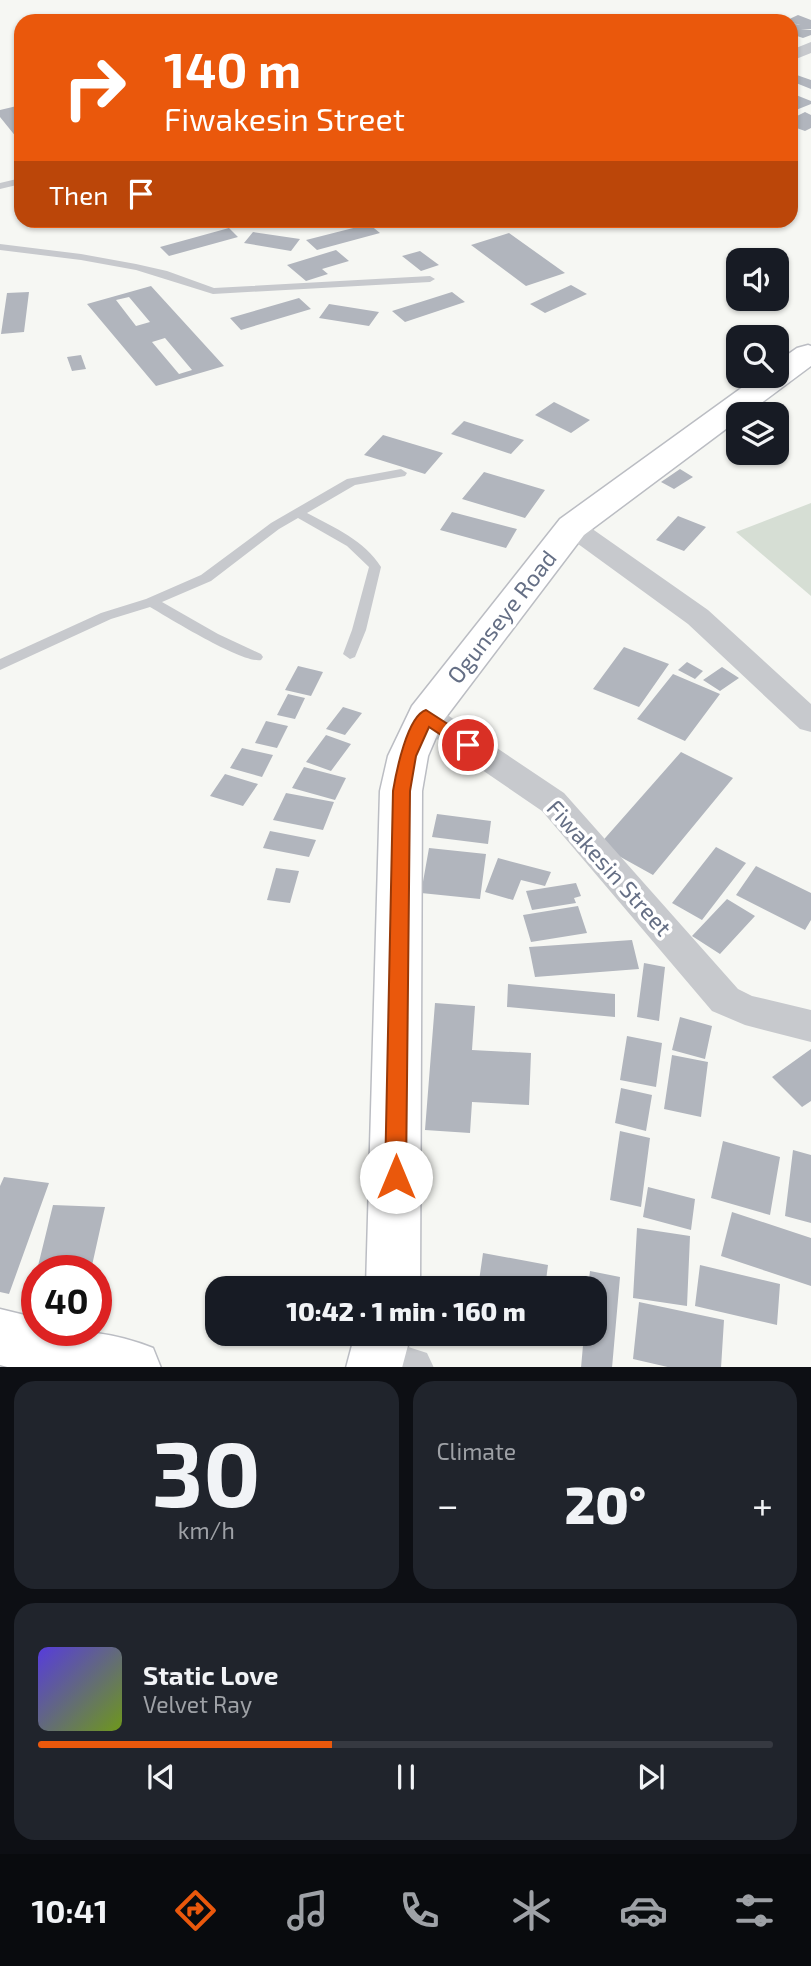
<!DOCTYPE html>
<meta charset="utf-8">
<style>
body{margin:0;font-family:"Exo 2",sans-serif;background:#20242c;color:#f1f3f6;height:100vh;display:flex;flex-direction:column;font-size:26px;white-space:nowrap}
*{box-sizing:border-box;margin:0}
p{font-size:23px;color:#9ea1a6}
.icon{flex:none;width:38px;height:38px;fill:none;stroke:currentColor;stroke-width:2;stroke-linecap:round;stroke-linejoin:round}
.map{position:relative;height:1367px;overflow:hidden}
.side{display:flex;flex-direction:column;gap:14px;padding:14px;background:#0d0f14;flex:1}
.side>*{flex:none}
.hud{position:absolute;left:14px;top:14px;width:784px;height:214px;border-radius:21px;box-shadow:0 2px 5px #0004;background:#ea580c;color:#fff;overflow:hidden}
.tools{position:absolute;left:726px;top:248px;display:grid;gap:14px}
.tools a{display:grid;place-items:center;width:63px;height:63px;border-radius:14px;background:#171b24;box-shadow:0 2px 5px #0004;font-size:35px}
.speed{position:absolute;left:21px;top:1255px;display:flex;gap:14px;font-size:35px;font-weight:700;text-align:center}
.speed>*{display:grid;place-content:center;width:91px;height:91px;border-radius:50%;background:#171b24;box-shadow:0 2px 5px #0004;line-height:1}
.speed .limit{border:10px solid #d22;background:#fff;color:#111}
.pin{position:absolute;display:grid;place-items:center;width:60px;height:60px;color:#fff;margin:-30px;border:4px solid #fff;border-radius:50%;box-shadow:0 2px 7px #0007}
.me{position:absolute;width:77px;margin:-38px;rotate:0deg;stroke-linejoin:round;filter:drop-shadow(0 0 5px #0008)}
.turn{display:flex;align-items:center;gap:24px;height:147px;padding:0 35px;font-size:32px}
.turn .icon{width:91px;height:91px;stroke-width:2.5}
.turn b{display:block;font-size:49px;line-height:60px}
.then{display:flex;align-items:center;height:66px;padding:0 35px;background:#0003;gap:14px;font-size:26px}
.big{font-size:52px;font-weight:800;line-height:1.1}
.side .tile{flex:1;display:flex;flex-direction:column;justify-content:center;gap:10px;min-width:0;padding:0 24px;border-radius:21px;background:#20242c}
.side .dial{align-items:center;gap:0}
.dial b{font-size:91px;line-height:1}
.song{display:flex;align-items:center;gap:21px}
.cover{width:84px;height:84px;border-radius:10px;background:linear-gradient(135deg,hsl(250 70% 55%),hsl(80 70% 35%))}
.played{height:7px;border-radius:4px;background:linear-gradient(90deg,#ea580c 40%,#363941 40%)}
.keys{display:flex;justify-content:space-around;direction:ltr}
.heat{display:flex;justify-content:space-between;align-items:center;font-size:38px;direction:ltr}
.side .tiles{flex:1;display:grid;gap:14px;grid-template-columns:1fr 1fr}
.tile:last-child{grid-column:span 2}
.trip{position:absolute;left:205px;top:1276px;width:402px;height:70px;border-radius:21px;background:#171b24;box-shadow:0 2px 5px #0004;font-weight:800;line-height:70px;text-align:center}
.tab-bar{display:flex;height:112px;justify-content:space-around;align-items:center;background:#090b0e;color:#9ea1a6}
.tab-bar .icon{width:49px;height:49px}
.tab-bar .active{color:#ea580c}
.tab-bar b{font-size:32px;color:#f1f3f6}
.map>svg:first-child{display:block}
</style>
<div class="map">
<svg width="811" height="1368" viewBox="0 0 811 1368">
<rect width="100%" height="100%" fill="#f6f7f3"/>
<path fill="#d6ded4" d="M 811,503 L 811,596 L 736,532 Z"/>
<path fill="#b1b5bd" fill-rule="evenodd" d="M 798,15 L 811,20 L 811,29 L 801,30 L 811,30 L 811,35 L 803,38 L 791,34 L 791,23 L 800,25 L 785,21 Z
M 791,73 L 811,80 L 811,89 L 791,81 Z
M 791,93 L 811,101 L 811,104 L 791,112 Z
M 21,105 L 21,143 L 0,117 L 0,110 Z
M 805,112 L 811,115 L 811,128 L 805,131 L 791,126 L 791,119 Z
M 369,224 L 380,233 L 317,250 L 306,240 Z
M 229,228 L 238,237 L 169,256 L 160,247 Z
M 253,232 L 300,239 L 291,251 L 244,243 Z
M 509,233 L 565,273 L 526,286 L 471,245 Z
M 336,250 L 349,261 L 322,269 L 328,274 L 306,281 L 287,265 Z
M 420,251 L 439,265 L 421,271 L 402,256 Z
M 571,285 L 587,294 L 545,313 L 530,304 Z
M 151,286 L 224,366 L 156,386 L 87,304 ZM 129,297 L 150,322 L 136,326 L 116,300 ZM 165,338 L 192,370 L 179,374 L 152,342 Z
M 29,292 L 24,332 L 1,334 L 7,293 Z
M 452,292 L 465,302 L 405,322 L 392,311 Z
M 299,298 L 311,309 L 241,330 L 230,318 Z
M 329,304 L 379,312 L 369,326 L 319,318 Z
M 81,355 L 86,369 L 72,371 L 67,357 Z
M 554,402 L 590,420 L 571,433 L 535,415 Z
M 464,421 L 524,440 L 511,454 L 451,434 Z
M 383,435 L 443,453 L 425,474 L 364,455 Z
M 680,469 L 693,477 L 674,489 L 661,482 Z
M 484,472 L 545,490 L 525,518 L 462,499 Z
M 452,512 L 517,529 L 506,548 L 440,530 Z
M 678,516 L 706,527 L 684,551 L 656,540 Z
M 624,647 L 669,664 L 639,707 L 593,689 Z
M 687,662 L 703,671 L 695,679 L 678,670 Z
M 298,666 L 323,672 L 311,696 L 285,690 Z
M 722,667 L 739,678 L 720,691 L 703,680 Z
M 673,674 L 720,694 L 685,741 L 637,719 Z
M 288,694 L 305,698 L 295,719 L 277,715 Z
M 343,707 L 362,713 L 345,735 L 326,729 Z
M 266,721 L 288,726 L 277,748 L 255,743 Z
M 326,735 L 351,744 L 331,771 L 306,762 Z
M 242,748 L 273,755 L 262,777 L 230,768 Z
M 681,752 L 733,778 L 653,875 L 599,845 Z
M 304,767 L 346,778 L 335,800 L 292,788 Z
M 225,774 L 258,784 L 243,806 L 210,796 Z
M 286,793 L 334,802 L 323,830 L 273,820 Z
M 437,814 L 491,821 L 488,844 L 432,837 Z
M 270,831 L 316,840 L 309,857 L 263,848 Z
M 716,847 L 746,863 L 702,920 L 672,903 Z
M 429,848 L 486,854 L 480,899 L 421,893 Z
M 498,858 L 551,872 L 545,886 L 521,880 L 513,900 L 485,892 Z
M 756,866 L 811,893 L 811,920 L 805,930 L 736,895 Z
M 276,868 L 299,871 L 290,903 L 267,900 Z
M 576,883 L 581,896 L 574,898 L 576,903 L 532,910 L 526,891 Z
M 727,899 L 755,916 L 720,954 L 692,936 Z
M 578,906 L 587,933 L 531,942 L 523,915 Z
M 632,940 L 639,969 L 535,977 L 529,947 Z
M 644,963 L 665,967 L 659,1021 L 637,1017 Z
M 508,984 L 615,994 L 615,1017 L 507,1007 Z
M 435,1003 L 475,1006 L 472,1050 L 531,1053 L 529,1105 L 472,1102 L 470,1133 L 425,1130 Z
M 680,1017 L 712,1026 L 705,1059 L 672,1050 Z
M 627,1036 L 662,1043 L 656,1087 L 620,1080 Z
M 811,1049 L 811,1101 L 802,1107 L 772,1077 Z
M 672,1055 L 708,1062 L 701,1117 L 664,1109 Z
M 621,1088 L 652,1095 L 646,1131 L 615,1123 Z
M 620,1131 L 650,1138 L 641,1207 L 610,1200 Z
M 723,1141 L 780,1157 L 770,1215 L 711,1198 Z
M 793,1150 L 811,1155 L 811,1223 L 785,1216 Z
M 4,1177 L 49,1183 L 9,1294 L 0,1292 L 0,1186 Z
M 648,1187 L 695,1199 L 691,1230 L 643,1217 Z
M 53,1205 L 105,1207 L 91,1270 L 37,1270 Z
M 732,1212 L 811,1238 L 811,1286 L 721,1256 Z
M 637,1228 L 690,1236 L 687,1306 L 633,1298 Z
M 483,1253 L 548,1265 L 545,1288 L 478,1288 Z
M 700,1265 L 780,1284 L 777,1325 L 695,1306 Z
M 590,1271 L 620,1277 L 612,1368 L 581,1368 L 584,1334 L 595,1334 L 595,1288 L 588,1288 Z
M 639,1302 L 724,1320 L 721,1368 L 672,1368 L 633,1359 Z"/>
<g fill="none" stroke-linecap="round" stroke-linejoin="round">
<defs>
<path id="secondary" d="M 808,345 L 811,346 L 811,366 L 745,415 L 738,415 L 738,420 L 584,535 L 443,721 L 428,756 L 422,791 L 420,1288 L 366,1288 L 380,791 L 388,756 L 412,706 L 560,519 L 758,376 L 777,376 L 777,362 L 797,348 Z
M 0,1309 L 37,1318 L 37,1330 C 78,1330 114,1332 153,1348 L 161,1368 L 11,1368 L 0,1365 Z
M 355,1334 L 411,1334 L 402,1368 L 346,1368 Z"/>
</defs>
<use href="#secondary" stroke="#bbbdc3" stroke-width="3"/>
<path fill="#c7c9cd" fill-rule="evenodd" d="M 21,178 L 21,184 L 0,189 L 0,183 Z
M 0,244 L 81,254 L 136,264 L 167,271 L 214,288 L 430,276 L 435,279 L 430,282 L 213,294 L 136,270 L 81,260 L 0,250 Z
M 401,469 L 407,473 L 405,476 L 355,485 L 307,513 C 335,528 364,540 381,567 L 366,630 L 355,657 L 350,659 L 343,654 L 352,630 L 369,567 L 347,546 L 298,518 L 279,529 L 211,581 L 162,602 L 218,634 L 261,654 L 263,657 L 261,660 C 243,664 169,618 150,607 L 111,619 L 0,670 L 0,659 L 101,613 L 146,599 L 201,575 L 271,523 L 347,479 Z"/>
<path fill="#c7c9cd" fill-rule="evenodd" d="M 811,42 L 811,53 L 791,61 L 791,50 Z
M 572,519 L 581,521 L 708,610 L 811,704 L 811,732 L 800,729 L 688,624 L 563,533 L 559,527 L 563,521 Z
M 426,705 L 437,708 L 564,793 L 738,989 L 752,996 L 811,1010 L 811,1042 L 745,1025 L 712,1011 L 542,811 L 415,724 L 411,716 L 415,708 Z
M 377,1337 L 427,1353 L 434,1368 L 359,1368 L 355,1359 L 362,1344 Z"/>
<use href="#secondary" fill="#fff" fill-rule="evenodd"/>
</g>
<path fill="#ea580c" stroke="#983908" stroke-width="2" d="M 426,710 L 474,741 L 476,745 L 474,749 L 462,749 L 429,727 L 416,756 L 410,791 L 406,1177 L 403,1184 L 396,1186 L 388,1184 L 385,1177 L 393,791 C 396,773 407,716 426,710 Z"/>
<g text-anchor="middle" stroke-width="7" stroke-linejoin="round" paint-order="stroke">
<g font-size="23" fill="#656f85" stroke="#fff">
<text transform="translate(502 617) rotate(-52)" y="8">Ogunseye Road</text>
<text transform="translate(609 868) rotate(48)" y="8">Fiwakesin Street</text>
</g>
</g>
</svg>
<div class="tools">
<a><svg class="icon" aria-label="sound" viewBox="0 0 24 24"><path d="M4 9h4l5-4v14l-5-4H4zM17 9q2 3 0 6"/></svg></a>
<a><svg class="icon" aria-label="search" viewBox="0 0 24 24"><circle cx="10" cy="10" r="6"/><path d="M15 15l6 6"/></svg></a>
<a><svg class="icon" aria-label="layers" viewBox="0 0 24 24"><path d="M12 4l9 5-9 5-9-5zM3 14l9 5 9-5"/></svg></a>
</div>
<div class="speed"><div class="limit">40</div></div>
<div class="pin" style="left:468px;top:745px;background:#d93025"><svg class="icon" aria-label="arrive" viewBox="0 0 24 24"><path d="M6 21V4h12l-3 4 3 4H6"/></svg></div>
<svg class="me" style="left:396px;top:1177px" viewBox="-20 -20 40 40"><circle r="19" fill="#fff"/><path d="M0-13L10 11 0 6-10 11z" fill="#ea580c"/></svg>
<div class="trip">10:42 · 1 min · 160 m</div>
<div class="hud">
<div class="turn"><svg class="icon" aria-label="right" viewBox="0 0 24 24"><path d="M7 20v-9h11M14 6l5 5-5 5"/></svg><div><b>140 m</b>Fiwakesin Street</div></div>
<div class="then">Then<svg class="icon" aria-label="arrive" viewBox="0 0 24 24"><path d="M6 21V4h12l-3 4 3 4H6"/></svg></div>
</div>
</div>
<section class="side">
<div class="tiles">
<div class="tile dial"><b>30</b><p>km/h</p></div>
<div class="tile"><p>Climate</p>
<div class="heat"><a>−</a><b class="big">20°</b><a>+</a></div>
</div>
<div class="tile">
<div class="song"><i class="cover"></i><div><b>Static Love</b><p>Velvet Ray</p></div></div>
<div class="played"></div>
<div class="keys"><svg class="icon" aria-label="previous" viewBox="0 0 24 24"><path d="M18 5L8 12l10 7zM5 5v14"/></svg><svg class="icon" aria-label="pause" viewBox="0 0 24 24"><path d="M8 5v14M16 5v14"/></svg><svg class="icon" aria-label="next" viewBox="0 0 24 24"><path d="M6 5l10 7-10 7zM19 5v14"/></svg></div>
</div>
</div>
</section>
<nav class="tab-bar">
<b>10:41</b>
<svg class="icon active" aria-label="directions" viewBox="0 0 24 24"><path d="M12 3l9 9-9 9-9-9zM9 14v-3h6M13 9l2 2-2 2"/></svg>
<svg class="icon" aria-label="music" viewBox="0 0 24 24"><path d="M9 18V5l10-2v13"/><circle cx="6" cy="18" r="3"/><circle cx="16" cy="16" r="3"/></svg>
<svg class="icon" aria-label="phone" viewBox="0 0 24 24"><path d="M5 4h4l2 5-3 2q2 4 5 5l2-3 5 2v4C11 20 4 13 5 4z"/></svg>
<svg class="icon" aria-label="climate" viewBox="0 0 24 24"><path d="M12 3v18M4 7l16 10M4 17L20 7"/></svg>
<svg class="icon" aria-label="car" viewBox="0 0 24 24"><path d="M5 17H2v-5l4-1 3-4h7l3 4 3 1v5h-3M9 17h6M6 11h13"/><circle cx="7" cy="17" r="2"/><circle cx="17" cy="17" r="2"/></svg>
<svg class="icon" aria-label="filters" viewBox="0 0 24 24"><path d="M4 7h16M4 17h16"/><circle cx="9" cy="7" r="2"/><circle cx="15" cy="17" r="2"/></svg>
</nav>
